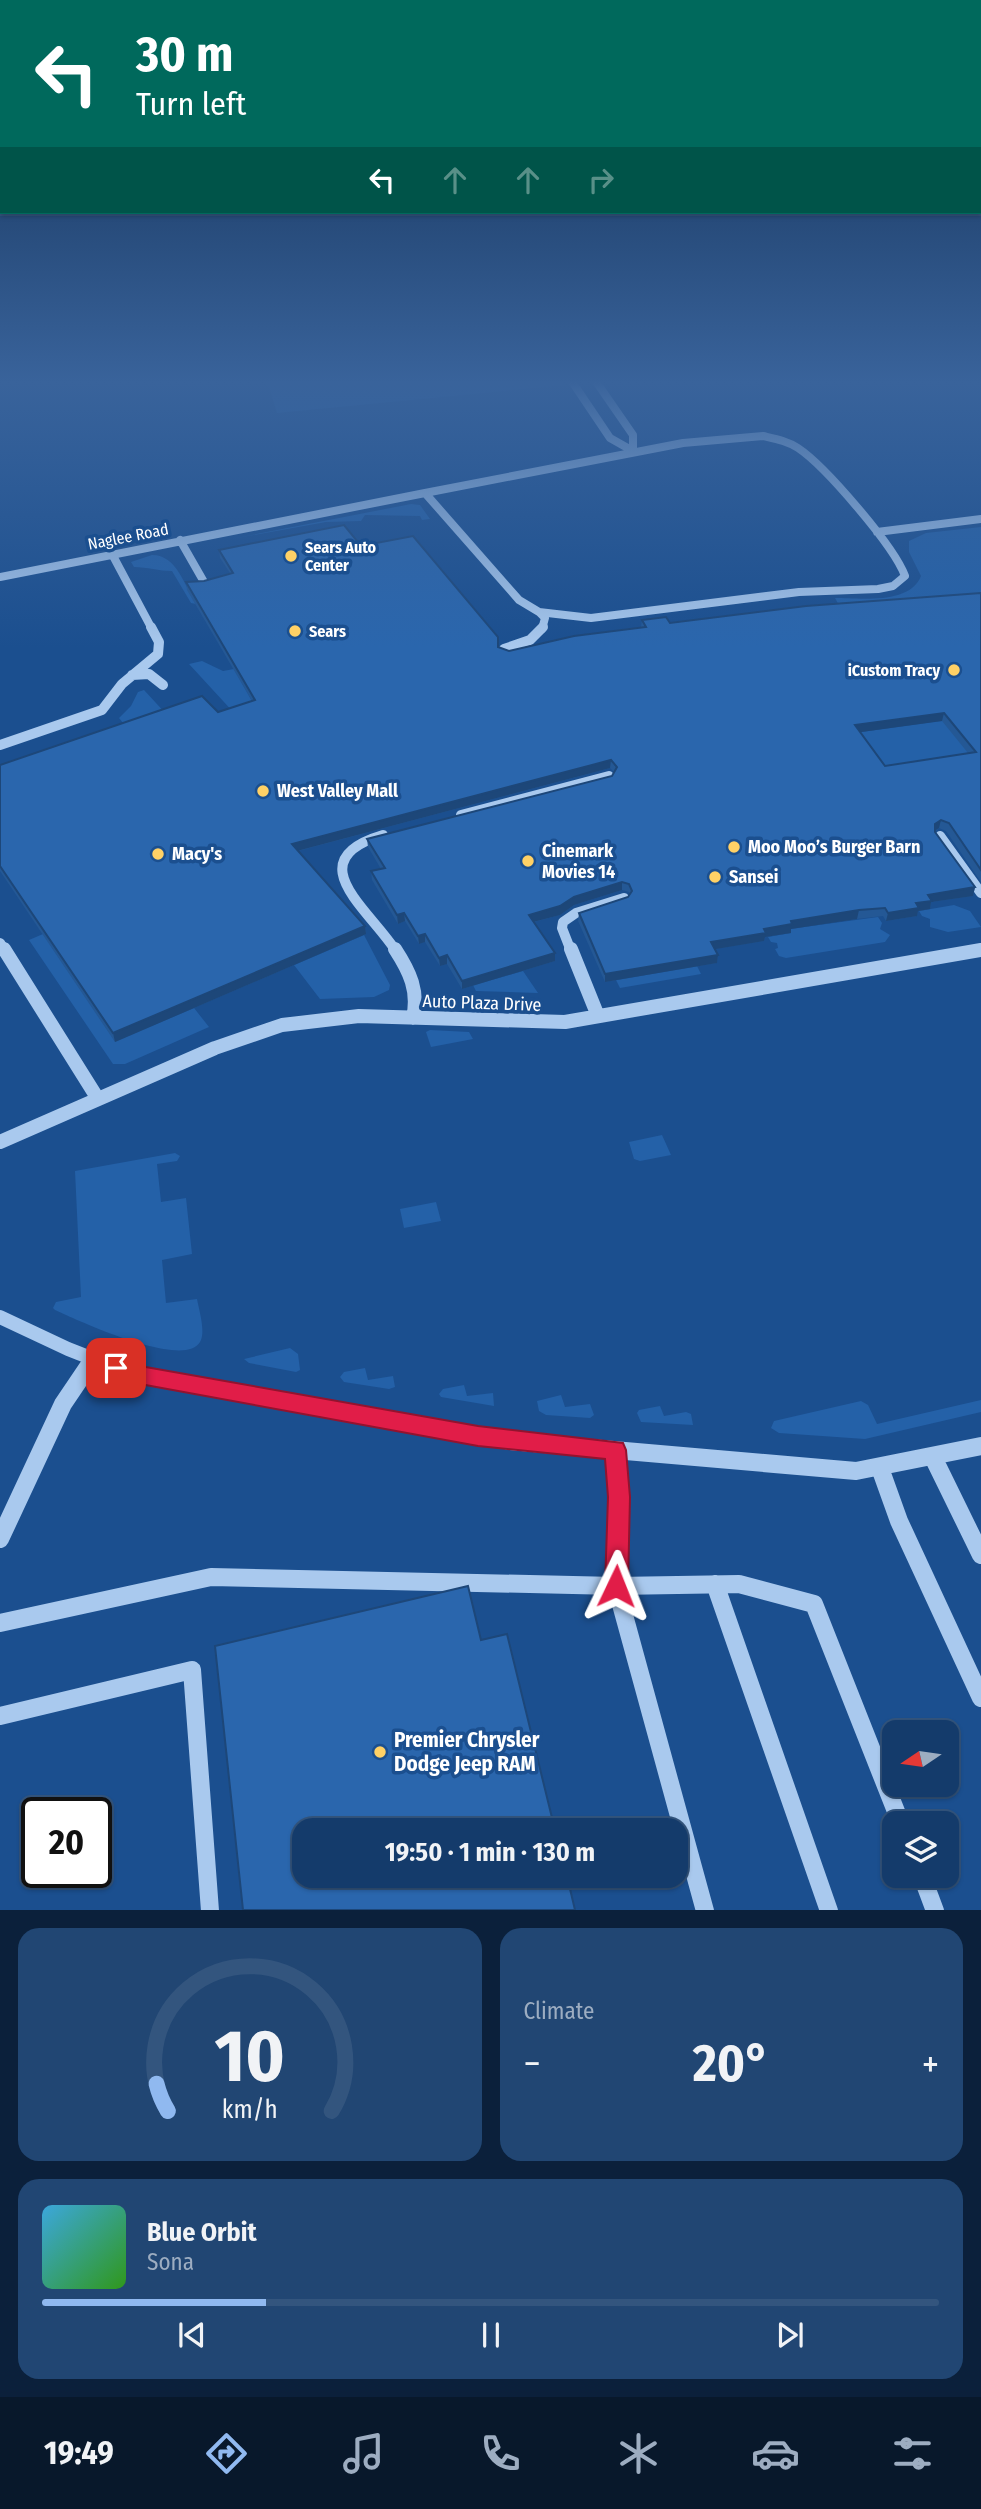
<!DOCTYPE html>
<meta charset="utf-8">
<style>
body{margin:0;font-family:"Fira Sans Condensed",sans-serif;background:#214673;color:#f1f3f6;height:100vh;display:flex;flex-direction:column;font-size:26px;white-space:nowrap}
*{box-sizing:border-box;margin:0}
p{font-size:23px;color:#9dadc1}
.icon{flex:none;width:38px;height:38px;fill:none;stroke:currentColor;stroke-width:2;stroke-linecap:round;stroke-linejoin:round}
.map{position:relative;height:1910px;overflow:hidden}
.panel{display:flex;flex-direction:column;gap:18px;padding:18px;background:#0b203b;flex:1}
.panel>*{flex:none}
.hud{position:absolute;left:0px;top:0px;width:982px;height:214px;box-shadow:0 2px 5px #0004,0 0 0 2px #33557e;background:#00695c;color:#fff;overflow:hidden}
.needle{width:46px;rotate:257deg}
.buttons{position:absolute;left:882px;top:1720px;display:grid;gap:14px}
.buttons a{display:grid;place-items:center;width:77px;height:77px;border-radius:14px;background:#143b6b;box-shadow:0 2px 5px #0004,0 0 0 2px #33557e;font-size:35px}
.speed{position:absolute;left:21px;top:1797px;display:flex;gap:14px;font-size:35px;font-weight:700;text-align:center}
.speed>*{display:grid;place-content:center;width:91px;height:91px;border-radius:50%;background:#143b6b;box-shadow:0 2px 5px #0004,0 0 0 2px #33557e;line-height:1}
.speed .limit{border:4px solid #111;border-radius:10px;background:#fff;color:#111}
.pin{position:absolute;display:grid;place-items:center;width:60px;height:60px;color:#fff;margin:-30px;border-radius:14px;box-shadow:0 4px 10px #0006}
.me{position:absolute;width:77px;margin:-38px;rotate:2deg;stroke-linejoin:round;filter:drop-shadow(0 0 5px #0008)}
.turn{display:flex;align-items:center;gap:24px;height:147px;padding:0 21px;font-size:32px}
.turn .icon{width:91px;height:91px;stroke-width:2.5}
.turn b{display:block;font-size:49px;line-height:60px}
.lanes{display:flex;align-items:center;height:66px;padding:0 21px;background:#0003;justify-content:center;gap:35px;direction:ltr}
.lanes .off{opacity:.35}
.big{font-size:52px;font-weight:700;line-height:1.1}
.panel .tile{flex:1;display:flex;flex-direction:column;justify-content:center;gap:10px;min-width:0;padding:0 24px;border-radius:21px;background:#214673}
.panel .dial{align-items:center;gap:0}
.dial svg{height:182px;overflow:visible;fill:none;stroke:#33557e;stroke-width:7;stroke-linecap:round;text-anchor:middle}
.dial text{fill:#f1f3f6;stroke:none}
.song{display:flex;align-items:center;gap:21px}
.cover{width:84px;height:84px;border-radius:10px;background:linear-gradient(135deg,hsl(200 70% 55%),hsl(110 70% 35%))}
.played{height:7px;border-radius:4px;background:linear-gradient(90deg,#90b9f0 25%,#33557e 25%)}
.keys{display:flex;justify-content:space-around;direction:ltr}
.heat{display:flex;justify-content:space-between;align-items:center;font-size:38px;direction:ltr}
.panel .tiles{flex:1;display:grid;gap:18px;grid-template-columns:1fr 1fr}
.tile:last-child{grid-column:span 2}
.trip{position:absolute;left:292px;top:1818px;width:396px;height:70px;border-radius:21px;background:#143b6b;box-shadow:0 2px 5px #0004,0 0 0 2px #33557e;font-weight:700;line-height:70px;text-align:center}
.dock{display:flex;height:112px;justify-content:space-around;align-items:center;background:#08182b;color:#9dadc1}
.dock .icon{width:49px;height:49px}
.dock .current{color:#90b9f0}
.dock b{font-size:32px;color:#f1f3f6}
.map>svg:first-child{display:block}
</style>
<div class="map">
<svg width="981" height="1911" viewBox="0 0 981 1911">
<rect width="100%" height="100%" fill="#1b4f8f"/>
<path fill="#2461a8" d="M 267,380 L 562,380 L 566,385 L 277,413 Z
M 411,504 L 420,505 L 430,519 L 422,520 L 420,516 L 365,515 L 361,521 L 326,522 L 226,540 Z
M 981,527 L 981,595 L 840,607 L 835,598 C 859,598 910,605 921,576 L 909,552 L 909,541 L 926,533 Z
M 152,555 C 177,555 184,585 196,604 L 191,603 L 172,571 C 159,571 147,567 134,567 L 131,562 Z
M 202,661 L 223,671 L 234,669 L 257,710 L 235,714 L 189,664 Z
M 144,690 L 168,716 L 128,729 L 119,718 L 131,706 L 138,692 Z
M 981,715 L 974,760 L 883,774 L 854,733 Z
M 954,905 L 970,911 L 981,927 L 948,932 L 930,927 L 930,919 L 922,916 L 919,911 Z
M 878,917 L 882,923 L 880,929 L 890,935 L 885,942 L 786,958 L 779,956 L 775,949 L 778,948 L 777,943 L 771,942 L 768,937 L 790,933 L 789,929 Z
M 43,934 L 115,1041 L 194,1008 L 209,1027 L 125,1064 L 113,1064 L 29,940 Z
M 364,935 L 390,985 L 389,990 L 374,997 L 320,999 L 294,965 Z
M 697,966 L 701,974 L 620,988 L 616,980 Z
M 523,971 L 538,993 L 476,991 L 473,985 Z
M 430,1030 L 469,1032 L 473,1039 L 431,1047 L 426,1032 Z
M 662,1135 L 671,1155 L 640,1161 L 634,1159 L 629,1142 Z
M 175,1153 L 180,1156 L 177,1161 L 157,1164 L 161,1202 L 186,1198 L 192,1254 L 162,1260 L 166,1303 L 197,1299 C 199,1310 206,1332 200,1342 C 184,1370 77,1320 55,1310 L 53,1308 L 56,1302 L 81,1297 L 75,1171 Z
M 436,1202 L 441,1221 L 404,1228 L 400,1209 Z
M 290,1348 L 298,1354 L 300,1370 L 296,1372 L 249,1363 L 244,1359 Z
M 365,1368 L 368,1380 L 393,1376 L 395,1387 L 389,1389 L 344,1382 L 340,1377 L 344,1372 Z
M 464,1385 L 467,1396 L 493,1393 L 494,1406 L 441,1397 L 439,1394 L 443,1389 Z
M 561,1395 L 565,1407 L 590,1404 L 594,1415 L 590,1418 L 546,1415 L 539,1411 L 537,1401 Z
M 981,1400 L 981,1412 L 865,1439 L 779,1433 L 771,1428 L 774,1421 L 861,1401 L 868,1405 L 877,1424 Z
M 660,1406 L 664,1416 L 686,1412 L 691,1414 L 693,1425 L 641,1422 L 637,1413 L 639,1410 Z"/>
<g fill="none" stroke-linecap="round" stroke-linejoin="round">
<path stroke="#a9c9ee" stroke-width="8" d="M 571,380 L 610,438 L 633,451
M 595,380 L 633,435 L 633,451
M 763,436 C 776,439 787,441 798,448 C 825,466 894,546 905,576 L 893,586 L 878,589 L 799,592 L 591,618 L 539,612 L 519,600 L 425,493 L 683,443 Z
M 877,532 L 981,519
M 180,540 L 204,582
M 112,554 L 152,629
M 0,577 L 425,493
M 539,612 L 545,618 L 542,629"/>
<path stroke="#a9c9ee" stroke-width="10" d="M 504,649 L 530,640 L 543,627
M 132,675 L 149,674 L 163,685
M 0,745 L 102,710 L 122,684 L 158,654 L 159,642 L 151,627
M 461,815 L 609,776
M 383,835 C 298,860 368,908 396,951
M 940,836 L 981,893
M 0,943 L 5,951
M 571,951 L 562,928 L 563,922 L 576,913 L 624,898
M 977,951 L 981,950"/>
<path stroke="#a9c9ee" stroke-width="14" d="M 4,949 L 98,1099
M 395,949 C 410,972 419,991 413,1018
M 571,949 L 598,1016
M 0,1142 L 215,1048 L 282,1025 L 359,1016 L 565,1022 L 981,950
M 0,1317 L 68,1349 L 119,1369
M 87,1369 L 92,1361"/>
<path stroke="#a9c9ee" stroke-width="18" d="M 114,1367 L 140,1375 L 510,1441 L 856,1471 L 981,1446
M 615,1450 L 619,1497 L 616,1586 L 705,1911
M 933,1457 L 981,1555
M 880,1468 L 899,1521 L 981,1698
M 0,1539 L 63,1404 L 88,1367
M 715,1584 L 829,1911
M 0,1623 L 211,1577 L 616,1586 L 739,1584 L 814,1604 L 901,1824
M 0,1716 L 192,1670 L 210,1911
M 922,1876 L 935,1911"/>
</g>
<path fill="#245895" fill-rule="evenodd" d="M 361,546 L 498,647 L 509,651 L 641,627 L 642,620 L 670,623 L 981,593 L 981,882 L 946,831 L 939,828 L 935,832 L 975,887 L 973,896 L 931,902 L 930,909 L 918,911 L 917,916 L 886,921 L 883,916 L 857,919 L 791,929 L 791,933 L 765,937 L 764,941 L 715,949 L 718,955 L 717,963 L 605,982 L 578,921 L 579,913 L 628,897 L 630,894 L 629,892 L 622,890 L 574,905 L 560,915 L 534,922 L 555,961 L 462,989 L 447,964 L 440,966 L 425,942 L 419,944 L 405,921 L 398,924 L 372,880 L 371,871 L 381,869 L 368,847 L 367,839 L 612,776 L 614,772 L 610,768 L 298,851 L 365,926 L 366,934 L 115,1042 L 0,871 L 0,765 L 218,712 L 252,701 L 187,590 L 186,582 L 204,581 L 230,573 L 220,558 L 219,550 ZM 942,721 L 968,753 L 885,766 L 860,732 Z"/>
<path fill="#1d4779" d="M 944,713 L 942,721 L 854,733 L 855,725 Z
M 611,760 L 610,768 L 293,852 L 292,844 Z
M 941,820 L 939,828 L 933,832 L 935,824 Z
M 622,882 L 622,890 L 574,905 L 560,915 L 529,923 L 529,915 L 574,897 Z
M 975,887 L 973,896 L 931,902 L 930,909 L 918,911 L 917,916 L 886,921 L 888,913 L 916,903 L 928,895 Z
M 859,910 L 857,919 L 791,929 L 791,933 L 765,937 L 764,941 L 710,950 L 711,942 L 764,929 L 791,921 Z
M 404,913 L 405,921 L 398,924 L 397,915 Z
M 365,926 L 366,934 L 115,1042 L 113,1033 Z
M 425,934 L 425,942 L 419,944 L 418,936 Z
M 555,953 L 555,961 L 462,989 L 462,981 Z
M 447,955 L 447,964 L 440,966 L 439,958 Z
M 718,955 L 717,963 L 605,982 L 605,974 Z"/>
<path fill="#2a66ad" stroke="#1d4779" stroke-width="2" fill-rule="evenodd" d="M 344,525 L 361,546 L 413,536 L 498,637 L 498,647 L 509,651 L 574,636 L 646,627 L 642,620 L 666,617 L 670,623 L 806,606 L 981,593 L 981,870 L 949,823 L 941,820 L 935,824 L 935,832 L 975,887 L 928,895 L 932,901 L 916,903 L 919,908 L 888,913 L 885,908 L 859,910 L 791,921 L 792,924 L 764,929 L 766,933 L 711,942 L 718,955 L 605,974 L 579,913 L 628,897 L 632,891 L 629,884 L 622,882 L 574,897 L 560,906 L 529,915 L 555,953 L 462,981 L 447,955 L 439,958 L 425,934 L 418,936 L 404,913 L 397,915 L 371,871 L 385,868 L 367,839 L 612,776 L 617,767 L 611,760 L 292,844 L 365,926 L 113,1033 L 0,866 L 0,765 L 202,696 L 218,712 L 255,700 L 186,582 L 204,581 L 233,573 L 219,550 ZM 944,713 L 976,752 L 885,766 L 855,725 Z
M 468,1586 L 481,1640 L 507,1634 L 555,1830 L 304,1830 L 304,1876 L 567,1876 L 575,1910 L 243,1910 L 215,1646 Z"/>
<linearGradient id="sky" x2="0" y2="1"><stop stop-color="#0f2b4f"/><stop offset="0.59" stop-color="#39639b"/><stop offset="1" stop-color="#39639b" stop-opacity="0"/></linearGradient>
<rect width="981" height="648" fill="url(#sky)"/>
<path fill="#e11d48" stroke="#92132f" stroke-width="2" d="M 116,1359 L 140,1366 L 478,1426 L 623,1443 L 626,1450 L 630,1497 L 628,1586 L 625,1594 L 616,1597 L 608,1594 L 605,1586 L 608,1497 L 605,1459 L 478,1446 L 140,1384 L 109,1375 L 106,1368 L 109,1362 Z"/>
<g fill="#ffd166" stroke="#1b4f8f" stroke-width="2.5">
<circle cx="291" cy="556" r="7"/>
<circle cx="295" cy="631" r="7"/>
<circle cx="954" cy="670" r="7"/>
<circle cx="263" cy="791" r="7"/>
<circle cx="734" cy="847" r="7"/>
<circle cx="158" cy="854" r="7"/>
<circle cx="528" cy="861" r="7"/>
<circle cx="715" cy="877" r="7"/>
<circle cx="380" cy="1752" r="7"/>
</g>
<g text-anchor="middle" stroke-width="7" stroke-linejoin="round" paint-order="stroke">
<g font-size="16" fill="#fff" stroke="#1b4f8f">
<text transform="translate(128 536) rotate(-11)" y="6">Naglee Road</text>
</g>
<g font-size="16" font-weight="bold" fill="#fff" stroke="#1b4f8f" text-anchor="start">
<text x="305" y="553">Sears Auto<tspan x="305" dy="18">Center</tspan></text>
<text x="309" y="637">Sears</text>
<text x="940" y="676" text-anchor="end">iCustom Tracy</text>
</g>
<g font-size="18" font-weight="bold" fill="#fff" stroke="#1b4f8f" text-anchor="start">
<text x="277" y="797">West Valley Mall</text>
<text x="748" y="853">Moo Moo’s Burger Barn</text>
<text x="542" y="857">Cinemark<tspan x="542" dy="21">Movies 14</tspan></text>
<text x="172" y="860">Macy's</text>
<text x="729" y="883">Sansei</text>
</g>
<g font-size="18" fill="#fff" stroke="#1b4f8f">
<text transform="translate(482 1003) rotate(2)" y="6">Auto Plaza Drive</text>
</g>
<g font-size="21" font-weight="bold" fill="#fff" stroke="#1b4f8f" text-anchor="start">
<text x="394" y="1747">Premier Chrysler<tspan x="394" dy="24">Dodge Jeep RAM</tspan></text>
</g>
</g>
</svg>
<div class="buttons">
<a><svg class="needle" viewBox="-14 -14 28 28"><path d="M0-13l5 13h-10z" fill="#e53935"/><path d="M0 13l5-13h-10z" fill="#9dadc1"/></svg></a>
<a><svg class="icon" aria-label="layers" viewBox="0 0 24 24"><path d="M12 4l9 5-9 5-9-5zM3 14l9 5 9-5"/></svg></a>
</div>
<div class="speed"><div class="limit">20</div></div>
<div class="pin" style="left:116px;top:1368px;background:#d93025"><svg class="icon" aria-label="arrive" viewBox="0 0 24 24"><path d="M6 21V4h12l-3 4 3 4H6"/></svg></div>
<svg class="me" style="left:616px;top:1586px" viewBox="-20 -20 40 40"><path d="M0-17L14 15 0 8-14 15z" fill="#e11d48" stroke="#fff" stroke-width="4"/></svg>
<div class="trip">19:50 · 1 min · 130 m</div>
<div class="hud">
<div class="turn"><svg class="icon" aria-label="left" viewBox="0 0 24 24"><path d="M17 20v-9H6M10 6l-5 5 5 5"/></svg><div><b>30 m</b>Turn left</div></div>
<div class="lanes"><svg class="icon" aria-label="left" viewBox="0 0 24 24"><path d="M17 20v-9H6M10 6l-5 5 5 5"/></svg><svg class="icon off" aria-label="ahead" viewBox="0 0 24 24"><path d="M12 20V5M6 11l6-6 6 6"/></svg><svg class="icon off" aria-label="ahead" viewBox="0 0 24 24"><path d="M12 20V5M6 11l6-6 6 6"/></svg><svg class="icon off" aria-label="right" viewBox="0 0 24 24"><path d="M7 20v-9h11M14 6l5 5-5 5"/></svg></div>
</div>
</div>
<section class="panel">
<div class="tiles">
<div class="tile dial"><svg viewBox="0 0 100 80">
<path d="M14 69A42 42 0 1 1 86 69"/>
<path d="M14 69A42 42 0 0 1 9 57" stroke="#90b9f0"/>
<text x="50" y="56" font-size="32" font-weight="700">10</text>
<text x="50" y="72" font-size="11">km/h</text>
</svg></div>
<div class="tile"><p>Climate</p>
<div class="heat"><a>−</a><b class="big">20°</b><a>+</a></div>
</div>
<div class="tile">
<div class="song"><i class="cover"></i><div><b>Blue Orbit</b><p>Sona</p></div></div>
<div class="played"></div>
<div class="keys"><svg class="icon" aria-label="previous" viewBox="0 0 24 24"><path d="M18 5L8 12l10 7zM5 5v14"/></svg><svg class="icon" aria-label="pause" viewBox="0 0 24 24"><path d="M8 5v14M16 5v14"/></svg><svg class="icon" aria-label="next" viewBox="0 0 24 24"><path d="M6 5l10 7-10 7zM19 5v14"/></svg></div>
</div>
</div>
</section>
<nav class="dock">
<b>19:49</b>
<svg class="icon current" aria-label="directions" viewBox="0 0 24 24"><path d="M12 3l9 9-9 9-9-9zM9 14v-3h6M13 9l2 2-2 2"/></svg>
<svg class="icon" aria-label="music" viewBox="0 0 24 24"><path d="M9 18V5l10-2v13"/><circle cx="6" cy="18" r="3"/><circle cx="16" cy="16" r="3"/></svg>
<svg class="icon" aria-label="phone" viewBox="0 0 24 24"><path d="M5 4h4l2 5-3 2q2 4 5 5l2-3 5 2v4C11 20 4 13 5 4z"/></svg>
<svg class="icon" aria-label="climate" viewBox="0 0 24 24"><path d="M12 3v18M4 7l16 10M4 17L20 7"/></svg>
<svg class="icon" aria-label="car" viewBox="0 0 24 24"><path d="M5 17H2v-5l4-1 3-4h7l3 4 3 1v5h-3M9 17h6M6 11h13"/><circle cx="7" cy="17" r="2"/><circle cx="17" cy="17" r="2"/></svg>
<svg class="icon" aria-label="filters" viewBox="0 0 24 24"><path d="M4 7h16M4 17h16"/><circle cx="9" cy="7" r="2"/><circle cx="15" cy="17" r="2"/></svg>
</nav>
